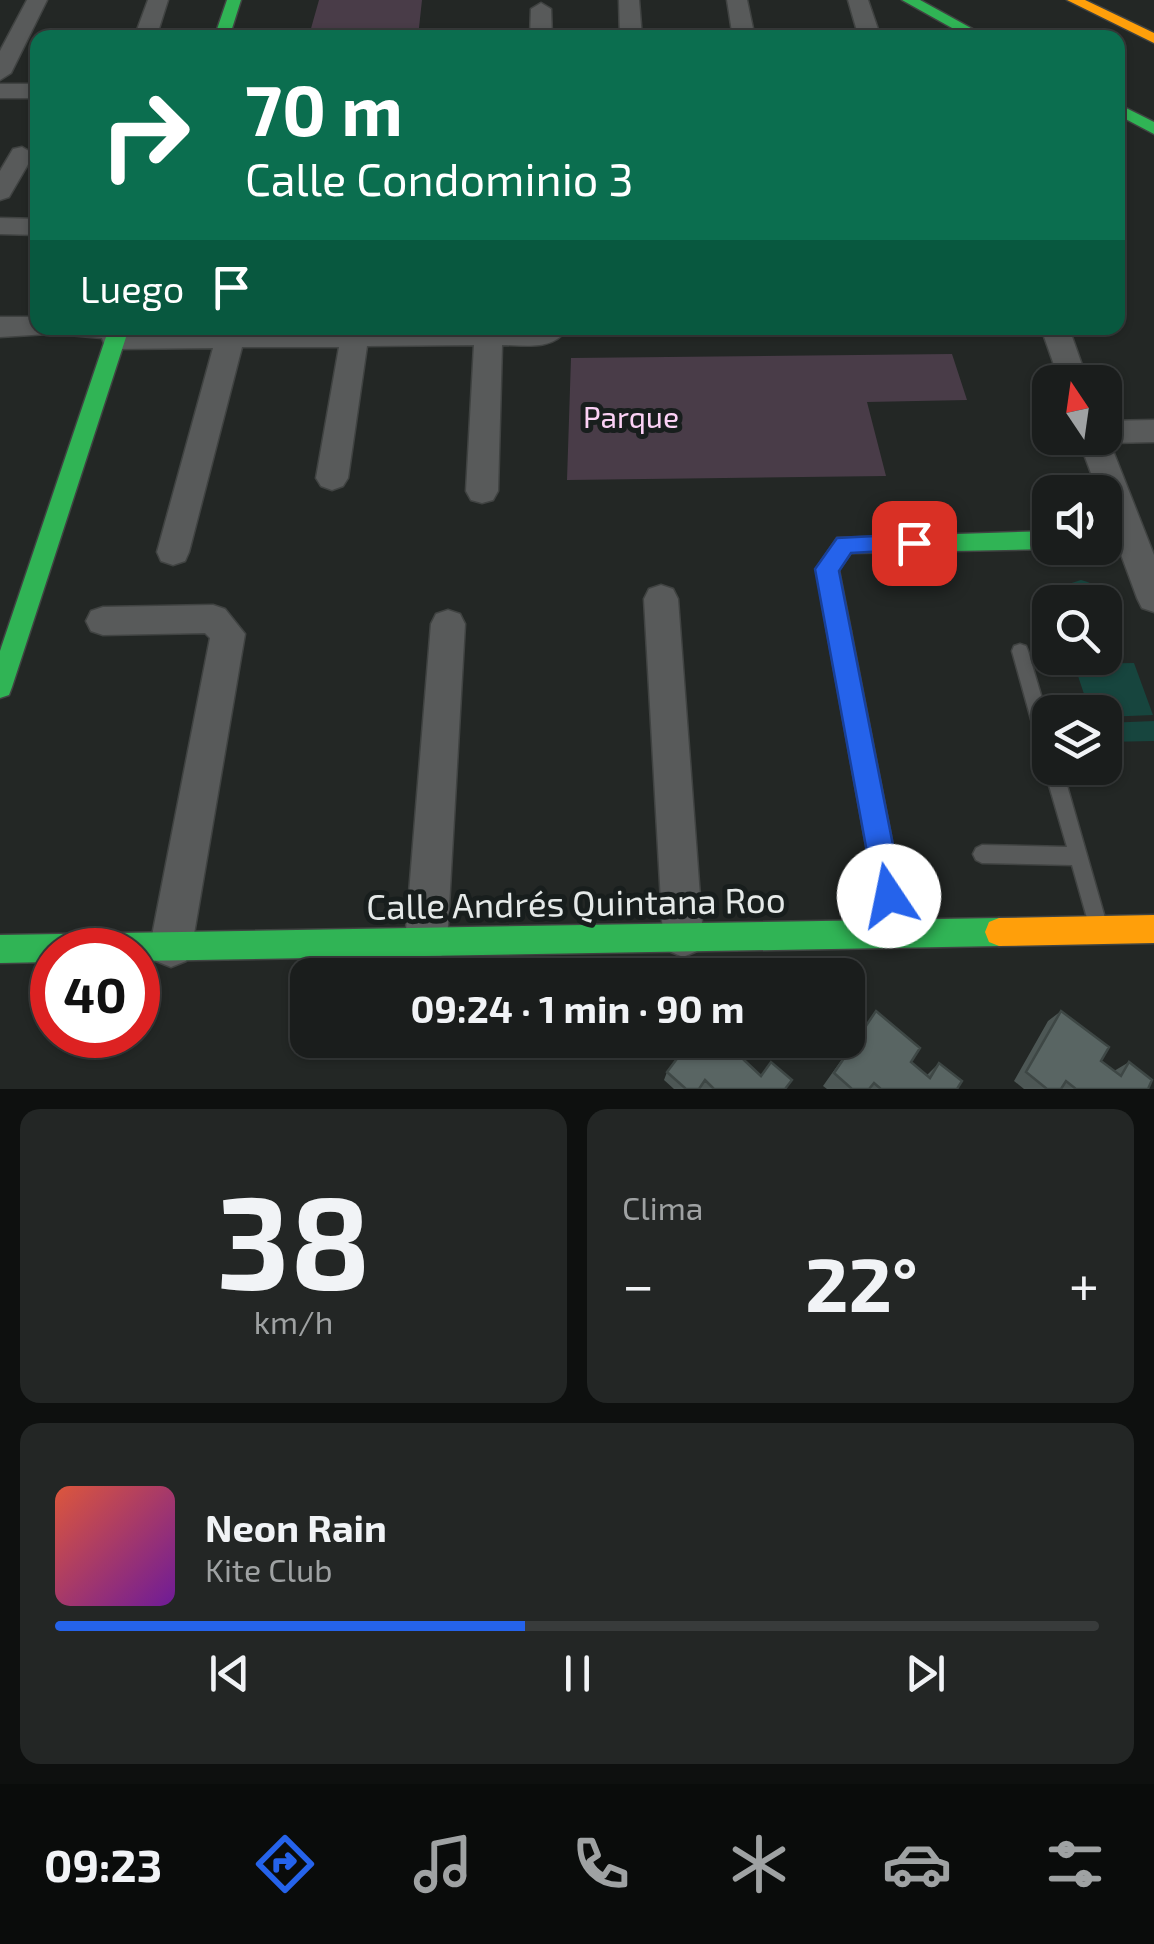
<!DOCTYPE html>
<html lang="es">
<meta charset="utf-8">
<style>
body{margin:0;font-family:"Exo 2",sans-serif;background:#232625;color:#f1f3f6;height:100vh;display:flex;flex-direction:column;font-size:38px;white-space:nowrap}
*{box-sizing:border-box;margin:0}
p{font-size:32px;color:#9fa2a3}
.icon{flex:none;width:55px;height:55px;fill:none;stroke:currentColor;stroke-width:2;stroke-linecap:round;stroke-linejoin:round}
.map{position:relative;height:1089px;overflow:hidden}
.details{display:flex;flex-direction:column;gap:20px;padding:20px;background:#0e100f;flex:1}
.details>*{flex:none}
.banner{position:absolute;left:30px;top:30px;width:1095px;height:305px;border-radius:20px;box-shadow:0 2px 8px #0004,0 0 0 2px #383b3b;background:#0b6e4f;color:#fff;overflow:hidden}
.needle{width:65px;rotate:347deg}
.buttons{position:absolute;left:1032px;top:365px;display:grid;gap:20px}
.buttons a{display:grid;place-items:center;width:90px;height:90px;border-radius:20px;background:#1a1d1c;box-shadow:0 2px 8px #0004,0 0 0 2px #383b3b;font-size:50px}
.speed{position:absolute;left:30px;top:928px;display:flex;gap:20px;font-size:50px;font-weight:700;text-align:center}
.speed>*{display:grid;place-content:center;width:130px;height:130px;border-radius:50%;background:#1a1d1c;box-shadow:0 2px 8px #0004,0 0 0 2px #383b3b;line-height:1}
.speed .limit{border:15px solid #d22;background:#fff;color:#111}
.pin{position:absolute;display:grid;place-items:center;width:85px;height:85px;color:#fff;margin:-42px;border-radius:20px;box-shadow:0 5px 15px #0006}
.me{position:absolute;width:110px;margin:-55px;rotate:349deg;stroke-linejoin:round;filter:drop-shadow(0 0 8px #0008)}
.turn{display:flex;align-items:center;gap:35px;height:210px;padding:0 50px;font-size:45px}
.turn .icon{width:130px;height:130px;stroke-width:2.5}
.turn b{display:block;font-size:70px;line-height:85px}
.then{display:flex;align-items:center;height:95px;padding:0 50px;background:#0003;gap:20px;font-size:38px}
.big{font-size:75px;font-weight:700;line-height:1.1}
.details .card{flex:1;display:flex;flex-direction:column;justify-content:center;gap:15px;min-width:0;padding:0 35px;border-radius:20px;background:#232625}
.details .dial{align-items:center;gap:0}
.dial b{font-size:130px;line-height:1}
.song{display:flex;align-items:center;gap:30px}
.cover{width:120px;height:120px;border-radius:15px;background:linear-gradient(135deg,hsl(10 70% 55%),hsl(280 70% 35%))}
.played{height:10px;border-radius:5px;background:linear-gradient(90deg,#2563eb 45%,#383b3b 45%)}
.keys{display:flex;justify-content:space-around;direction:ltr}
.heat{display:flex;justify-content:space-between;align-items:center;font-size:55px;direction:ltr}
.details .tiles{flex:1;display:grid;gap:20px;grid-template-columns:1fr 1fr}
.card:last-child{grid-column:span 2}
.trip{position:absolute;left:290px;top:958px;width:575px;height:100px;border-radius:20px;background:#1a1d1c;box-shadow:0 2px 8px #0004,0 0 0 2px #383b3b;font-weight:700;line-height:100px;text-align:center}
.tabs{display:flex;height:160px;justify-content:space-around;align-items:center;background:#0a0c0b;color:#9fa2a3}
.tabs .icon{width:70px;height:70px}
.tabs .on{color:#2563eb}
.tabs b{font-size:45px;color:#f1f3f6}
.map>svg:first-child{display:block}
</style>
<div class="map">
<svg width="1154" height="1089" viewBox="0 0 1154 1089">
<rect width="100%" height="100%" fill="#232725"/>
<path fill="#493c48" d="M 319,0 L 422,0 L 418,37 L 234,38 L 235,33 L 310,32 Z
M 952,354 L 967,400 L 867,402 L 886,476 L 567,480 L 571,358 Z"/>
<path fill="#17453e" d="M 1081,580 C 1099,585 1117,595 1115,617 L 1105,628 L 1105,602 L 1053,602 L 1056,588 Z
M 1134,663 L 1153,715 L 1105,717 L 1105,712 L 1090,712 L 1074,664 Z
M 1154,721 L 1154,741 L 1105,742 L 1105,723 Z"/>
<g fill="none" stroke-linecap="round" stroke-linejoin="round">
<defs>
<path id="lane" d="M 1020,644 L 1026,646 L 1028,651 L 1050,726 L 1050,768 L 1062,768 L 1105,918 L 1103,925 L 1096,927 L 1089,925 L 1087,918 L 1072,865 L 982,863 L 976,860 L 973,854 L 976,848 L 982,845 L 1067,847 L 1044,768 L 1048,762 L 1044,761 L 1041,755 L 1012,651 L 1014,646 Z"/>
<path id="street" d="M 27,0 L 47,0 L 11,73 L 0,80 L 0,51 Z
M 148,0 L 168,0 L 156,38 L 134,38 Z
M 619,0 L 639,0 L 642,38 L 620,38 Z
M 727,0 L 747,0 L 755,38 L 733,38 Z
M 848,0 L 868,0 L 881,38 L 859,38 Z
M 541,3 L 551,9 L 552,38 L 530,38 L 531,9 Z
M 0,84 L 38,84 L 38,98 L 0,98 Z
M 22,147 L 34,154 L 9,197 L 0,200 L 0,171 L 13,149 Z
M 0,218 L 38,219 L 38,235 L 0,234 Z
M 0,317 L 38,317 L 38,328 L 52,328 L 48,334 L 0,337 Z
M 65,328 L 132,329 L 568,328 C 553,351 527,345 502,345 L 498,491 L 493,500 L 482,503 L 471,500 L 466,491 L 474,345 L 367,346 L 348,478 L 343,486 L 332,490 L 321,486 L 316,478 L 339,347 L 242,347 L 189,552 L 185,561 L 173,565 L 161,561 L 157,552 L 213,348 L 115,349 L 105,346 L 102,338 L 69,335 Z
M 1041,328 L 1069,328 L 1088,382 L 1060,382 Z
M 1154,420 L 1154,442 L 1110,443 L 1154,555 L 1154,612 L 1142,608 L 1137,598 L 1105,511 L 1105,492 L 1098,492 L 1078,438 L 1105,438 L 1105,421 Z
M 661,585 L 673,589 L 678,599 L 703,937 L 697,951 L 683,957 L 669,951 L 663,937 L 644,599 L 649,589 Z
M 213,605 L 225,609 L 245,634 L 192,946 L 186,961 L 171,967 L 156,961 L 150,946 L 210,638 L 205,633 L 103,635 L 91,631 L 86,621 L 91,611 L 103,607 Z
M 448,610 L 460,614 L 465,624 L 447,942 L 441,957 L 426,963 L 411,957 L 405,942 L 431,624 L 436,614 Z"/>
<path id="fast" d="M 227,0 L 241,0 L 229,38 L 214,38 Z
M 902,0 L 920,0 L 989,38 L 970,38 Z
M 1118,104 L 1154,122 L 1154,134 L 1118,115 Z
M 109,328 L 129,328 L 12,687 L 9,695 L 0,698 L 0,651 Z
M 1050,531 L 1050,548 L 1054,548 L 1050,549 L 851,553 L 839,570 L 851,631 L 847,638 L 839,641 L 831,638 L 827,631 L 816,569 L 837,538 Z
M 999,918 L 1009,922 L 1013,932 L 1009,942 L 999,946 L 138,961 L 138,950 L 52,950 L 52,962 L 0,963 L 0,935 Z"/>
<path id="slow" d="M 1067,0 L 1085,0 L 1154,33 L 1154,43 Z
M 1154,915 L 1154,943 L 999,946 L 989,942 L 985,932 L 989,922 L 999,918 Z"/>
<path id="jam" d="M 839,621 L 847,624 L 851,631 L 910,933 L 906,943 L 896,947 L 886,943 L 882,933 L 827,631 L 831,624 Z"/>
</defs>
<use href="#lane" stroke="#404342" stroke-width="3"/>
<use href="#street" stroke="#404342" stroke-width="3"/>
<use href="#fast" stroke="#404342" stroke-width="3"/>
<use href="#slow" stroke="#404342" stroke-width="3"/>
<use href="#jam" stroke="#404342" stroke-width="3"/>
<use href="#lane" fill="#585a5a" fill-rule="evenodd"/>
<use href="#street" fill="#585a5a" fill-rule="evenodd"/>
<use href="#fast" fill="#30b455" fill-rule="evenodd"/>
<use href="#slow" fill="#ff9f0a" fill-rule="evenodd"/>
<use href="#jam" fill="#e5322d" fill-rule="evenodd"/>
</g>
<path fill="#4d5755" d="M 876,1011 L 911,1062 L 927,1075 L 939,1063 L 957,1089 L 827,1089 L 823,1086 Z
M 1061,1011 L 1101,1061 L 1114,1071 L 1129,1062 L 1148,1089 L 1024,1089 L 1014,1081 L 1048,1021 Z
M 749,1055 L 745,1062 L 761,1076 L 786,1089 L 674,1089 L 664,1080 L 667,1072 Z"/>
<path fill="#596563" stroke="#3e4745" stroke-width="2.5" d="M 876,1011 L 920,1048 L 911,1062 L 930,1078 L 939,1063 L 962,1081 L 957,1089 L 881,1089 L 874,1083 L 869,1089 L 852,1089 L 834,1073 Z
M 1061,1011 L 1109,1047 L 1101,1061 L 1121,1076 L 1129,1062 L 1152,1080 L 1148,1089 L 1076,1089 L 1066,1081 L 1061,1089 L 1047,1089 L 1026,1072 Z
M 691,1040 L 747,1040 L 754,1046 L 744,1060 L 761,1076 L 771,1062 L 792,1080 L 785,1089 L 714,1089 L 705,1080 L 699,1089 L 686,1089 L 667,1072 Z"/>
<path fill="#2563eb" stroke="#184099" stroke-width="2.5" d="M 914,534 L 925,543 L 922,549 L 851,553 L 839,571 L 903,896 L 899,906 L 889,910 L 879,906 L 875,896 L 815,569 L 837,538 Z"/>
<g text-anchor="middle" stroke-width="10" stroke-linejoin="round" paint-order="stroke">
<g font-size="30" fill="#fbd1f5" stroke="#181e1d">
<text x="631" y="428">Parque</text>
</g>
<g font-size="35" fill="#e5e9e8" stroke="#181e1d">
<text transform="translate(576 904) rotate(-1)" y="12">Calle Andrés Quintana Roo</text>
</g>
</g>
</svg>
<div class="buttons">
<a><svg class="needle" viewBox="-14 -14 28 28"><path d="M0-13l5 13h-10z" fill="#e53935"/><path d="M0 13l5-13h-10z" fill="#9fa2a3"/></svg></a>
<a><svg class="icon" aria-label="sound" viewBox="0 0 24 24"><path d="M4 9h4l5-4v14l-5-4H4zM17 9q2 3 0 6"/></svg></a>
<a><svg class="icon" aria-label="search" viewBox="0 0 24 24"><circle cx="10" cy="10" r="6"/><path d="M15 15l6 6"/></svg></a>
<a><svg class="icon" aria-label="layers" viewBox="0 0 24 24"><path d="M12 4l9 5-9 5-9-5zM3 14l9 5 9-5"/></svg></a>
</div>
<div class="speed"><div class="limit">40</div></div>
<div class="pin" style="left:914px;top:543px;background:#d93025"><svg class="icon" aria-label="arrive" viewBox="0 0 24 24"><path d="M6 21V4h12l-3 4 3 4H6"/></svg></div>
<svg class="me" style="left:889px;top:896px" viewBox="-20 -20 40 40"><circle r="19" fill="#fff"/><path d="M0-13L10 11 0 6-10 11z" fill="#2563eb"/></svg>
<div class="trip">09:24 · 1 min · 90 m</div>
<div class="banner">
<div class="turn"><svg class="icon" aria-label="right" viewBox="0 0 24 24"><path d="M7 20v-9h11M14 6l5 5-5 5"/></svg><div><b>70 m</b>Calle Condominio 3</div></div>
<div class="then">Luego<svg class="icon" aria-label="arrive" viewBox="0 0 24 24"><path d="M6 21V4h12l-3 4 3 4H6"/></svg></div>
</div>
</div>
<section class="details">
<div class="tiles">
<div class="card dial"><b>38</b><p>km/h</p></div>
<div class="card"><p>Clima</p>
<div class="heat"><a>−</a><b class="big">22°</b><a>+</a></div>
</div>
<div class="card">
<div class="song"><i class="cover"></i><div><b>Neon Rain</b><p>Kite Club</p></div></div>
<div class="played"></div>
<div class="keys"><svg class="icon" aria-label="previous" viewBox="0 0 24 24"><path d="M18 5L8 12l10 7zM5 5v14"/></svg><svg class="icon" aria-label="pause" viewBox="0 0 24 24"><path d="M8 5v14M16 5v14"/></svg><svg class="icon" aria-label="next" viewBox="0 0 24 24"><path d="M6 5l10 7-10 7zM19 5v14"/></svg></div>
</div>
</div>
</section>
<nav class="tabs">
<b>09:23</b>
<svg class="icon on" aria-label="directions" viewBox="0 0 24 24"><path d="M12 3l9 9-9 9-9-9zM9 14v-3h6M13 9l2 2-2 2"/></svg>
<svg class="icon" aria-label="music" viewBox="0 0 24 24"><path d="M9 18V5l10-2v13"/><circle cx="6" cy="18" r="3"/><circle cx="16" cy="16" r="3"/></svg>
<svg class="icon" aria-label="phone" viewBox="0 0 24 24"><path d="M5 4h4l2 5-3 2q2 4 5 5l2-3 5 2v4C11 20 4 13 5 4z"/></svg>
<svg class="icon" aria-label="climate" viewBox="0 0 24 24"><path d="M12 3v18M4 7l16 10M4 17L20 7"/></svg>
<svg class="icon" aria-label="car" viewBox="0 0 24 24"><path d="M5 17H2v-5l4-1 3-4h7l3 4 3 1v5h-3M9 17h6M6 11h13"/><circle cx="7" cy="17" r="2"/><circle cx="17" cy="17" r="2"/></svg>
<svg class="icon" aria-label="filters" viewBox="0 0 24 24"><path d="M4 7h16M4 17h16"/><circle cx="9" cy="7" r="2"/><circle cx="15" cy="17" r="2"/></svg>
</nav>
